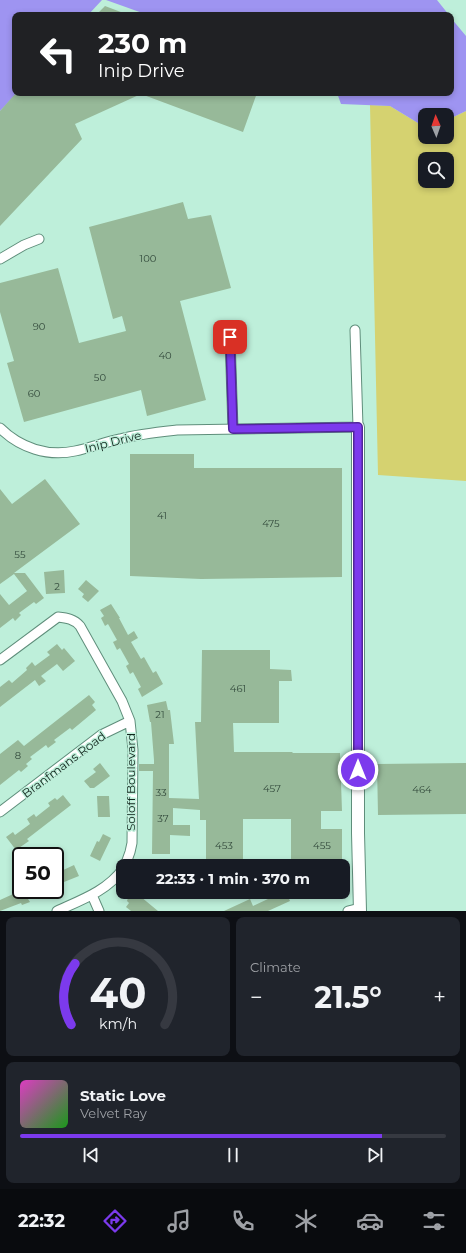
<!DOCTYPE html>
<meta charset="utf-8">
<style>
body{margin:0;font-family:Montserrat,sans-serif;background:#20242c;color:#f1f3f6;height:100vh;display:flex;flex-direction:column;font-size:15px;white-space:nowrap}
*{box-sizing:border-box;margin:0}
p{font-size:13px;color:#9ea1a6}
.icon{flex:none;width:22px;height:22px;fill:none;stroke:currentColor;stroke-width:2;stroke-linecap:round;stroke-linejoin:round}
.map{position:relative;height:911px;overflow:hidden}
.panel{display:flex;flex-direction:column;gap:6px;padding:6px;background:#0d0f14;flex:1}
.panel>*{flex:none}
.guide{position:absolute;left:12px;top:12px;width:442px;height:84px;border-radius:8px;box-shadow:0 2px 6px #0003;background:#202124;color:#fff;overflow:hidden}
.needle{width:26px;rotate:358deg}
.buttons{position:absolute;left:418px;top:108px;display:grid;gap:8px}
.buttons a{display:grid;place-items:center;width:36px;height:36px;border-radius:8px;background:#171b24;box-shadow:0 2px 6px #0003;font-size:20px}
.speed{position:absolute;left:12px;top:847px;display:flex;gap:8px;font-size:20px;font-weight:700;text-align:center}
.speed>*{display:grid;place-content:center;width:52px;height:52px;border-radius:50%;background:#171b24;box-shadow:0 2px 6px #0003;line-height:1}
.speed .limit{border:2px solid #111;border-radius:6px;background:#fff;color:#111}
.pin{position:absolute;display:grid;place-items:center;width:34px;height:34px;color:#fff;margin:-17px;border-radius:8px;box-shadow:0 2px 6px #0006}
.me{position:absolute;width:44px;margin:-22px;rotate:0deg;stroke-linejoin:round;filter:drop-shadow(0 0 3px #0008)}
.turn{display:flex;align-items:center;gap:14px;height:84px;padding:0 20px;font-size:18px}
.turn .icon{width:52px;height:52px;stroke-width:2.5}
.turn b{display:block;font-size:28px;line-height:34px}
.big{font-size:30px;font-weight:700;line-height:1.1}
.panel .card{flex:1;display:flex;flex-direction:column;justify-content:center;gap:6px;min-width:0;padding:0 14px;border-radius:8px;background:#20242c}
.panel .dial{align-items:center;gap:0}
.dial svg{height:104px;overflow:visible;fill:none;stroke:#363941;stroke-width:7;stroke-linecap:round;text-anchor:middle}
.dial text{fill:#f1f3f6;stroke:none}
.song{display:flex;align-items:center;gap:12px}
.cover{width:48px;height:48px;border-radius:6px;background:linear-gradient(135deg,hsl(310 70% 55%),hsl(120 70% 35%))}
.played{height:4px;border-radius:2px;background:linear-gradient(90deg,#7c3aed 85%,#363941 85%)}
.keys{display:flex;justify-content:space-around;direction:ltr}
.heat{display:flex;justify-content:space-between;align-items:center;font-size:22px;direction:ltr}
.panel .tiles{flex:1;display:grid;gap:6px;grid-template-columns:1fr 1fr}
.card:last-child{grid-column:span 2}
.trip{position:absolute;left:116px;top:859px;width:234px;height:40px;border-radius:8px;background:#171b24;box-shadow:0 2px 6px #0003;font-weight:700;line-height:40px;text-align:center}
.menu{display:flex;height:64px;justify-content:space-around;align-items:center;background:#090b0e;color:#9ea1a6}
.menu .icon{width:28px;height:28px}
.menu .current{color:#7c3aed}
.menu b{font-size:18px;color:#f1f3f6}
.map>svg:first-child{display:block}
</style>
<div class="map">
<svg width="466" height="911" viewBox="0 0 466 911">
<rect width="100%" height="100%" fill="#beefda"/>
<path fill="#d5d270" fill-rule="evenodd" d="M 370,105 L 390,106 L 418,123 L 425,123 L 425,137 L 447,137 L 447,120 L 466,111 L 466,481 L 378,475 ZM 425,159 L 447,159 L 447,181 L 425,181 Z"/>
<path fill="#9e94f1" d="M 0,0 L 102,0 L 88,15 L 15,15 L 15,93 L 17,93 L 0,111 Z
M 106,0 L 437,0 L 449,15 L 148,15 Z
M 451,18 L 466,36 L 466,111 L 447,120 L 447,115 L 425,115 L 425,123 L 418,123 L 390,106 L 341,104 L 337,93 L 451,93 Z"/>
<path fill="#97b999" d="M 105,6 L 126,14 L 126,15 L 96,15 Z
M 16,93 L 257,93 L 243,132 L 141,94 L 75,124 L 82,139 L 0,226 L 0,111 Z
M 183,202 L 188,219 L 211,215 L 231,288 L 180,301 L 206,400 L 147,416 L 141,390 L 24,422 L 7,363 L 14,361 L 0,312 L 0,283 L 58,268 L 79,343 L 126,331 L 122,316 L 113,319 L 89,227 Z
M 130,454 L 194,454 L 194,468 L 342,468 L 342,577 L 201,579 L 130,576 Z
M 45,479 L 80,524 L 14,573 L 25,573 L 44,598 L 36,604 L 34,602 L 19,613 L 21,615 L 15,621 L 13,618 L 0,628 L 0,594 L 9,605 L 27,591 L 14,574 L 0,584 L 0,489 L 12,504 Z
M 64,570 L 65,593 L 46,594 L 44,572 Z
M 86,580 L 99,591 L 88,602 L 82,597 L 84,594 L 78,589 Z
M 111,604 L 120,618 L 119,618 L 128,635 L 134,631 L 138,638 L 131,642 L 141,659 L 144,657 L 153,673 L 156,671 L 163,684 L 142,697 L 138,689 L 141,687 L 133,672 L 130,674 L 126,666 L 129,664 L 120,648 L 117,650 L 113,642 L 117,640 L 108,624 L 105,626 L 101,618 L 104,616 L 100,610 Z
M 57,644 L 62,650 L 64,648 L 75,661 L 63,671 L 57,664 L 41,676 L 46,681 L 39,686 L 35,680 L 0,707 L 0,687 L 9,680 L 12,683 L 27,670 L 26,668 L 32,662 L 35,666 L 50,655 L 47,652 Z
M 202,650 L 270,650 L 270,669 L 291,670 L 292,681 L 279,681 L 279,723 L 233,723 L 234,752 L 292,752 L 293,753 L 340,753 L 342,811 L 321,811 L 321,829 L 342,829 L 342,866 L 293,866 L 291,862 L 291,819 L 243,819 L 243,866 L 206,866 L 206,820 L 200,820 L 200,810 L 173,808 L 173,825 L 190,825 L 190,836 L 170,835 L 170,854 L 152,854 L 153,771 L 139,771 L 139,764 L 154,764 L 154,760 L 151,722 L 150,722 L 147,705 L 166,701 L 168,710 L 170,710 L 174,744 L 169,744 L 169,798 L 199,799 L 195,722 L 201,722 Z
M 89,695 L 95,702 L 92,705 L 96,710 L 72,730 L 70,728 L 54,740 L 56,742 L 48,748 L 46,745 L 30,757 L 32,759 L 26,764 L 28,766 L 21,772 L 19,770 L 0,785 L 0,754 L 18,740 L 24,746 Z
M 100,763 L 110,776 L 94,788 L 90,788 L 84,781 L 96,772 L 93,769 Z
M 466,763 L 466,814 L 378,815 L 377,764 Z
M 63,795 L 71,805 L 27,839 L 29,841 L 16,850 L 6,837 L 13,832 L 15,835 L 30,824 L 27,819 L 34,814 L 36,817 L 50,806 L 48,803 L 55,798 L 57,800 Z
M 97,796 L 109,796 L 110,817 L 98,817 Z
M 103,834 L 111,838 L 100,861 L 90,856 L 97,841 L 99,842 Z
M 74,865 L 79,876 L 64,882 L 59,872 Z
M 22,890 L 49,890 L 28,899 L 30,902 L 22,905 L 21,903 L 0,911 L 0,900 Z
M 133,892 L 135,892 L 158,911 L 131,911 L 126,907 L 129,903 L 127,901 L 128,898 Z
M 283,892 L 286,892 L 290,901 L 268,911 L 224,911 L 250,899 L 253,906 Z"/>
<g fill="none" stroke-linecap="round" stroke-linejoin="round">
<defs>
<path id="minor" d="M 0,259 L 24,245 L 39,239
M 230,337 L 233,429
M 0,428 C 20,448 48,457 75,451 C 90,448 105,442 120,439 C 138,434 158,432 177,430 L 358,427 L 355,330
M 0,660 L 58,617 C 67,618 74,619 80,626 L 122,701 L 130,721 L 133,750 L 132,843 L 130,852 L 125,866
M 0,812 L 101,735 L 130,721
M 92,895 L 99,911
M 57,911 C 81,900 107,891 123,869
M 348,911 L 360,908"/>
<path id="secondary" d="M 358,427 L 358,833 L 360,911"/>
</defs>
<use href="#minor" stroke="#5f8e7b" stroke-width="11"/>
<use href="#secondary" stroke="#5f8e7b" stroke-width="14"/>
<use href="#minor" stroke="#fff" stroke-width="9"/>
<use href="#secondary" stroke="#fff" stroke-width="12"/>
</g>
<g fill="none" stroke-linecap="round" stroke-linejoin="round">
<defs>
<path id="route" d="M 230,337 L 233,429 L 358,427 L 358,770"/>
</defs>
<use href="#route" stroke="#51269a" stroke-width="10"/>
<use href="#route" stroke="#7c3aed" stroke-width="7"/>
</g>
<g text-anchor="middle" stroke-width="3" stroke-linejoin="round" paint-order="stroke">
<g font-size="10" fill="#334a3c">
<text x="148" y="262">100</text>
<text x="39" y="330">90</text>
<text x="165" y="359">40</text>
<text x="100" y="381">50</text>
<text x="34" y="397">60</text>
<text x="162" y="519">41</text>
<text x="271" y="527">475</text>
<text x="20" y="558">55</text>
<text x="57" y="590">2</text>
<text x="238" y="692">461</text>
<text x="160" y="718">21</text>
<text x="18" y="759">8</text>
<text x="272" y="792">457</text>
<text x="422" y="793">464</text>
<text x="161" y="796">33</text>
<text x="163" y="822">37</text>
<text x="224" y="849">453</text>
<text x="322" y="849">455</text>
</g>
<g font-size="12" fill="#12251d" stroke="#beefda">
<text transform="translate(113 442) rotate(-14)" y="4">Inip Drive</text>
<text transform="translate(64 765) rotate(-37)" y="4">Branfmans Road</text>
<text transform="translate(131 782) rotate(-90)" y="4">Soloff Boulevard</text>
</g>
</g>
</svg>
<div class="buttons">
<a><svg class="needle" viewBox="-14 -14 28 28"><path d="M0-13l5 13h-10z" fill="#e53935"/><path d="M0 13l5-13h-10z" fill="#9ea1a6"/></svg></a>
<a><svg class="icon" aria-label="search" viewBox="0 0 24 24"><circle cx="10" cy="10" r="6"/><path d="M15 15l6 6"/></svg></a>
</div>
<div class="speed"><div class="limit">50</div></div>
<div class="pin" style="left:230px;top:337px;background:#d93025"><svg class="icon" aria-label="arrive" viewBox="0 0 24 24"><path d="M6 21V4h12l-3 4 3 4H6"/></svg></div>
<svg class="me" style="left:358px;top:770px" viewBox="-20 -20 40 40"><circle r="17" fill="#7c3aed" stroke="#fff" stroke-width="3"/><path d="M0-11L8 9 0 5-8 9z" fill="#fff"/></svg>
<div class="trip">22:33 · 1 min · 370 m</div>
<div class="guide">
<div class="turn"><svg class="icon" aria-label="left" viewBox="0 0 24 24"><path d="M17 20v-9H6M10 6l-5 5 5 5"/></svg><div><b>230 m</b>Inip Drive</div></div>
</div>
</div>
<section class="panel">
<div class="tiles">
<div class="card dial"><svg viewBox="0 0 100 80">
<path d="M14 69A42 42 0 1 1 86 69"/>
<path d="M14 69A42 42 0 0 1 17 22" stroke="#7c3aed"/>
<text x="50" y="56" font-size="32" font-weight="700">40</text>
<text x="50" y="72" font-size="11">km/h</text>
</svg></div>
<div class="card"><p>Climate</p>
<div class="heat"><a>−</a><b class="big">21.5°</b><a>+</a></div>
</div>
<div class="card">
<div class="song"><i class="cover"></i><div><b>Static Love</b><p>Velvet Ray</p></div></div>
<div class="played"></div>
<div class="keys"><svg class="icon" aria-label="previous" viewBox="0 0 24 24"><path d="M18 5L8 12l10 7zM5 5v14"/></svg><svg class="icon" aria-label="pause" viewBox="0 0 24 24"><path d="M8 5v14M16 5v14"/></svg><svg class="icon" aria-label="next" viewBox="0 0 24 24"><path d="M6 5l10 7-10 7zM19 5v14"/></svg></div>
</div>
</div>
</section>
<nav class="menu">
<b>22:32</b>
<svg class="icon current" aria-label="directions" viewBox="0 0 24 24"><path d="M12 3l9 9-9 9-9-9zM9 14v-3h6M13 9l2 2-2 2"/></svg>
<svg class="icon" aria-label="music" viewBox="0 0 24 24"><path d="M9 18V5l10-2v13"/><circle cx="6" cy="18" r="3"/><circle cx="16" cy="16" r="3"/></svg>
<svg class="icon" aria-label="phone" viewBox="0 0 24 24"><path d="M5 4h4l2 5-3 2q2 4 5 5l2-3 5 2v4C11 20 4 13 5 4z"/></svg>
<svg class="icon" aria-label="climate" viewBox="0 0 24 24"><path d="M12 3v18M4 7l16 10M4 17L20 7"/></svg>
<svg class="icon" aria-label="car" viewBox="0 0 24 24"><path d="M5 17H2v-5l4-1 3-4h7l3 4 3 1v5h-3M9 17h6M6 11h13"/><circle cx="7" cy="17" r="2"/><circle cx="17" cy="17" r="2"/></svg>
<svg class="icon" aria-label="filters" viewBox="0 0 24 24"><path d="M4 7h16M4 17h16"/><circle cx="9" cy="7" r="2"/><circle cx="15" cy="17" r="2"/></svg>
</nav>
